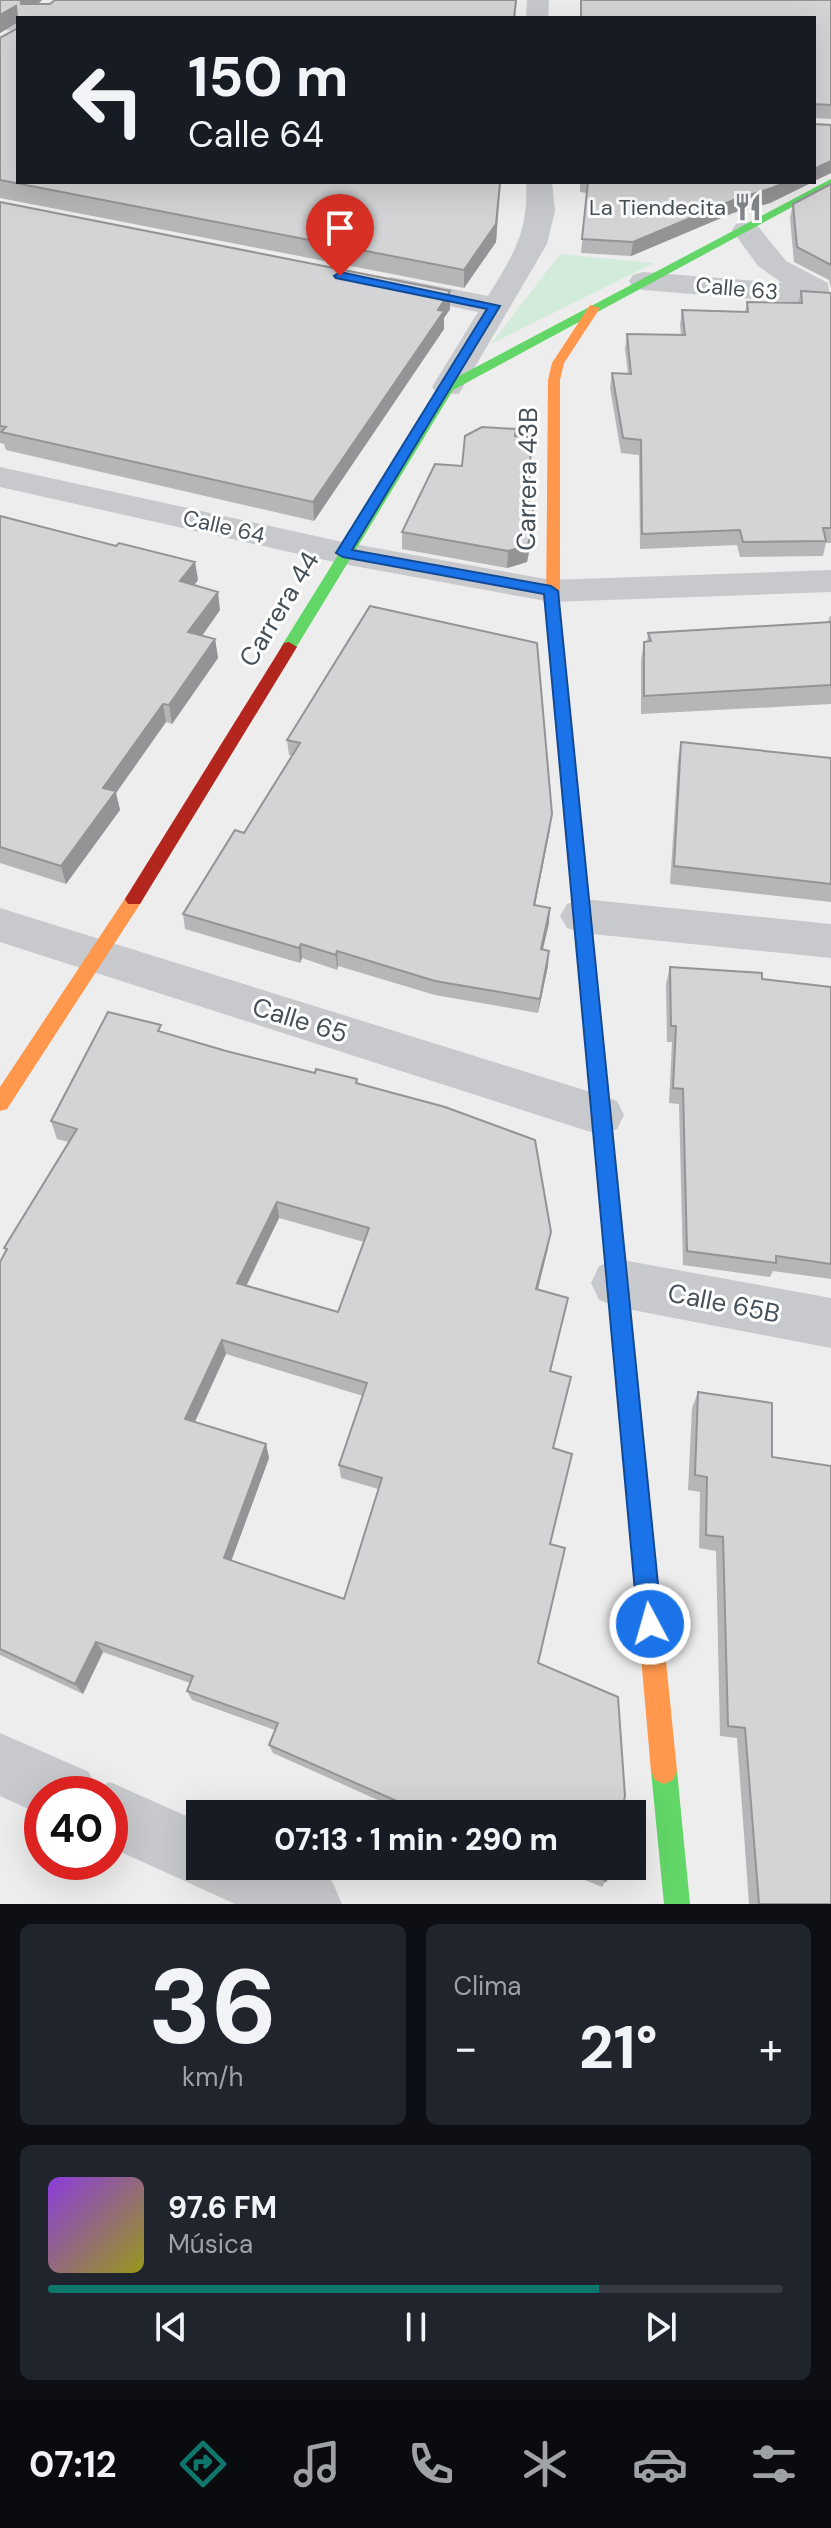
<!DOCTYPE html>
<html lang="es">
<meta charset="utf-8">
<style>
body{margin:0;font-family:"DM Sans",sans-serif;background:#20242c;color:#f1f3f6;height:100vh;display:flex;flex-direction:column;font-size:30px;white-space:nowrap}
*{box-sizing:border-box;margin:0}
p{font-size:26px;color:#9ea1a6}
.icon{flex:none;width:44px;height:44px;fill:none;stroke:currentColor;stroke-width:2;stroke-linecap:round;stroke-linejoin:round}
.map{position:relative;height:1904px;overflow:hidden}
.drawer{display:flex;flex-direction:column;gap:20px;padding:20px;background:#0d0f14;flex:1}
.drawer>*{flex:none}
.banner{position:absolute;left:16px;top:16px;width:800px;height:168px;border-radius:0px;box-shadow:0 8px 32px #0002;background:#171b24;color:#f1f3f6;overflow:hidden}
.speed{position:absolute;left:24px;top:1776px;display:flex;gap:16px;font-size:40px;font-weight:700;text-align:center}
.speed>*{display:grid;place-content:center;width:104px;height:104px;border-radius:50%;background:#171b24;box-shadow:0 8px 32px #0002;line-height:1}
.speed .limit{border:12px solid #d22;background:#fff;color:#111}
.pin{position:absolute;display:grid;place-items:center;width:68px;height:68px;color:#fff;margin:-82px -34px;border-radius:50% 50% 50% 0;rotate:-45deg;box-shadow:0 0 8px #0007}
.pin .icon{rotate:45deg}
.me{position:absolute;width:88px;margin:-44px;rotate:354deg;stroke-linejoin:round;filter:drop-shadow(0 0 6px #0008)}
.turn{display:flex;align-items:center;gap:28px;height:168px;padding:0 40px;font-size:36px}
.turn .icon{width:104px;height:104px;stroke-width:2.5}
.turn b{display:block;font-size:56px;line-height:68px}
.big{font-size:60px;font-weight:800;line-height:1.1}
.drawer .widget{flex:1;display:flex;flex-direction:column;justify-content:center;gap:12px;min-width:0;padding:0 28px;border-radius:12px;background:#20242c}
.drawer .dial{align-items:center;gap:0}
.dial b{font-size:104px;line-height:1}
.song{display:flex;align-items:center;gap:24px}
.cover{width:96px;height:96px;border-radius:12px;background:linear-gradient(135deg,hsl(270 70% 55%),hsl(60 70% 35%))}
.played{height:8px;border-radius:4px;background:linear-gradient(90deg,#0f766e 75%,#363941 75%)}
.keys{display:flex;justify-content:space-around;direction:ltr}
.heat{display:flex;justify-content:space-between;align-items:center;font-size:44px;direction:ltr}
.drawer .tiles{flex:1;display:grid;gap:20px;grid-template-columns:1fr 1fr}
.widget:last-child{grid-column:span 2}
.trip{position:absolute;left:186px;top:1800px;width:460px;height:80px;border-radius:0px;background:#171b24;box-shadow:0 8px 32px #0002;font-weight:800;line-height:80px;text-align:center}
.dock{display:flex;height:128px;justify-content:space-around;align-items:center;background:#090b0e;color:#9ea1a6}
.dock .icon{width:56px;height:56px}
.dock .current{color:#0f766e}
.dock b{font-size:36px;color:#f1f3f6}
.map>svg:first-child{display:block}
</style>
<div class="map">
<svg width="831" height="1904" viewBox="0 0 831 1904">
<rect width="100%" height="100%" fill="#eeeded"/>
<path fill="#d3ebdb" d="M 560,254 L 654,263 L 491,344 Z"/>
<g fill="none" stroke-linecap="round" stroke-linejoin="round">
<path fill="#c7c9cc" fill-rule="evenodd" d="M 527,0 L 549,0 L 548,18 L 526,18 Z
M 0,15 L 18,18 L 18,32 L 0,29 Z
M 526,182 L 552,182 L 555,211 L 547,244 L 459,394 L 437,394 L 432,387 L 478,312 L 381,292 L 377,286 L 381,280 L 391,277 L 488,296 C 513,255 529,232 526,182 Z
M 746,222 L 756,224 L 786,261 L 828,283 L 831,305 L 643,290 L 633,287 L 629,281 L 633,275 L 643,272 L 782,283 L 758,266 L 732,230 L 736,224 Z
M 0,467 L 343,542 L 551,580 L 831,570 L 831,592 L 551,602 L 343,564 L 0,487 Z
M 582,899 L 831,924 L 831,958 L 582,933 L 567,928 L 560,916 L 567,904 Z
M 0,908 L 600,1095 L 617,1101 L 624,1115 L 617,1129 L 600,1135 L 0,942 Z
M 617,1259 L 831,1298 L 831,1348 L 617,1307 L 599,1300 L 591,1283 L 599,1266 Z
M 0,1733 L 89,1772 L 96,1788 L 110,1782 L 200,1822 L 200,1866 L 299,1866 L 332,1881 L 342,1904 L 235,1904 L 110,1847 L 110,1794 L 42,1794 L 42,1815 L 0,1796 Z"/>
<path fill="#63d668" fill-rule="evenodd" d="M 831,179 L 831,186 L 453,390 L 294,651 L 284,651 L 281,647 L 444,384 Z
M 553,611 L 560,616 L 646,1462 L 643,1470 L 635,1473 L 627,1470 L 624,1462 L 546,616 Z
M 664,1758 L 673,1762 L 677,1771 L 690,1904 L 664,1904 L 651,1771 L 655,1762 Z"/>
<path fill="#ff974d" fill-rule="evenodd" d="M 590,305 L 600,308 L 564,363 L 560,380 L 560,616 L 553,621 L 546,616 L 548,380 L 552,363 Z
M 134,892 L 140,894 L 143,899 L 140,904 L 7,1109 L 0,1111 L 0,1087 L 128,894 Z
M 635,1451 L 643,1454 L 646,1462 L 677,1771 L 673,1780 L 664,1784 L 655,1780 L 651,1771 L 624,1462 L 627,1454 Z"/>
<path fill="#b3261e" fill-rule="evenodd" d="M 289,642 L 297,647 L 140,904 L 128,904 L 125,899 L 128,894 L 284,643 Z"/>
</g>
<path fill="#b6b6b8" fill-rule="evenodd" d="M 0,0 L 42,0 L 38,4 L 50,4 L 55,0 L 517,0 L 515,18 L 18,182 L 501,182 L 496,242 L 464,288 L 0,198 L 0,38 L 18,28 L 17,23 L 0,33 Z
M 580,0 L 831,0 L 831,119 L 815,118 L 815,124 L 831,125 L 831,173 L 814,181 L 814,18 L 580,18 Z
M 580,182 L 813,182 L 770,203 L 733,213 L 631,256 L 581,253 L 587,193 L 580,192 Z
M 831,184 L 831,289 L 829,280 L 794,262 L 790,218 L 793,204 Z
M 0,202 L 450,291 L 450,309 L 444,318 L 444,329 L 314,521 L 6,450 L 4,444 L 0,443 Z
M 801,291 L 831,293 L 831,543 L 826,543 L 823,556 L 740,557 L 737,545 L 640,549 L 639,455 L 621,453 L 610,388 L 612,373 L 628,374 L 625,349 L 627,334 L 681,335 L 680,325 L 682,310 L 745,312 L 747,302 L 798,303 Z
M 515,436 L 533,525 L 531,542 L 527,562 L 507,568 L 402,549 L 402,532 L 462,466 Z
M 0,516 L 116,546 L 195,562 L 198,580 L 194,585 L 220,610 L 202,636 L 215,639 L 218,658 L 172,724 L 166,722 L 116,793 L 120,810 L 66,884 L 0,863 Z
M 370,606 L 550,829 L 535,905 L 549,923 L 543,950 L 548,966 L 538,1013 L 435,995 L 338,966 L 337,970 L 302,958 L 300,963 L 185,929 L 183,914 L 244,833 L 292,756 L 289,755 L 287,740 Z
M 830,616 L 831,616 L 831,704 L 641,714 L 641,660 L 644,642 L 647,642 L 648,633 L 828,622 Z
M 681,742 L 831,758 L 831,902 L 670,884 L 678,761 Z
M 670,967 L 831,987 L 831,1279 L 773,1271 L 770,1277 L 683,1265 L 679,1104 L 669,1103 L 672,1042 L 667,1042 L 666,984 Z
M 163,1033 L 226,1051 L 358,1084 L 548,1248 L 538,1289 L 568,1298 L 551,1371 L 568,1391 L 553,1448 L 550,1544 L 538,1663 L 621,1814 L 409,1814 L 273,1753 L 269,1745 L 275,1730 L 192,1700 L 187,1691 L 190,1683 L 103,1652 L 83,1694 L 0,1655 L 0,1262 L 6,1252 L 4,1248 L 69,1142 L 57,1139 L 51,1121 ZM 279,1218 L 364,1242 L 338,1312 L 247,1285 ZM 226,1354 L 363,1396 L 339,1465 L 341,1478 L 378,1489 L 344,1599 L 231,1561 L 269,1458 L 266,1444 L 195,1422 Z
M 698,1392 L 772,1457 L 831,1904 L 749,1904 L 737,1738 L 720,1736 L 716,1551 L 699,1548 L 700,1492 L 688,1490 L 692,1408 Z
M 550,1866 L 610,1866 L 606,1881 L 602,1887 Z"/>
<path fill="#949496" d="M 21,0 L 42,0 L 24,16 Z
M 16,6 L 18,22 L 0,33 L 0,15 Z
M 831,161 L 831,173 L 814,181 L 814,169 Z
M 500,182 L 496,242 L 464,288 L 464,270 Z
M 786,182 L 813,182 L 770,203 L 733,213 L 631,256 L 633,242 L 736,199 Z
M 450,291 L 450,309 L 444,318 L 444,329 L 314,521 L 313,502 Z
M 533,525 L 531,542 L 527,562 L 507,568 L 508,551 Z
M 195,562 L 198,580 L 183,600 L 180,581 Z
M 218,592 L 220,610 L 191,651 L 188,632 Z
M 215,639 L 218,658 L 172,724 L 169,705 Z
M 163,704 L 166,722 L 116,793 L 120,810 L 66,884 L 61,866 L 103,788 Z
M 552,814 L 550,829 L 532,920 L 534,905 Z
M 550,908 L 549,923 L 539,964 L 541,949 Z
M 301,944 L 302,958 L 300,963 L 299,948 Z
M 337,951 L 338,966 L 337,970 L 336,955 Z
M 549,951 L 548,966 L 538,1013 L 540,999 Z
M 277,1202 L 279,1218 L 240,1298 L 237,1283 Z
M 551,1232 L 548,1248 L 534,1304 L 536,1289 Z
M 222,1340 L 226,1354 L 190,1432 L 185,1419 Z
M 266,1444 L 269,1458 L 228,1570 L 224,1558 Z
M 96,1642 L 103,1652 L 83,1694 L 75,1684 Z"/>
<path fill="#d4d4d6" stroke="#949496" stroke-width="2" fill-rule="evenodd" d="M 0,0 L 21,0 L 21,4 L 50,4 L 55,0 L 516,0 L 514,18 L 18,18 L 18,182 L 500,182 L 496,224 L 464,270 L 0,180 L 0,38 L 18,28 L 16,6 L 0,15 Z
M 581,0 L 831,0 L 831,105 L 815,104 L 815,124 L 831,125 L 831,161 L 814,169 L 814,18 L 581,18 Z
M 588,182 L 786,182 L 772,188 L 736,199 L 633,242 L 582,239 Z
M 831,184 L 831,265 L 797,247 L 793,204 Z
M 0,202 L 450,291 L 438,310 L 444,311 L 313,502 L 1,432 L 6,427 L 0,426 Z
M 801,291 L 831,293 L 831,528 L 823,528 L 826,541 L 743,542 L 740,530 L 642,534 L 641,440 L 623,438 L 612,373 L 631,374 L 627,334 L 685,335 L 682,310 L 748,312 L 747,302 L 802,303 Z
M 482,427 L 516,429 L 515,436 L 531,437 L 529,508 L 533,508 L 533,525 L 528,545 L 508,551 L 402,532 L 435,464 L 462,466 L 465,436 Z
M 0,516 L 116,546 L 119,543 L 195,562 L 180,581 L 218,592 L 188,632 L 215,639 L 169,705 L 163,704 L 103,788 L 116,791 L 61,866 L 0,847 Z
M 370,606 L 537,643 L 552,814 L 534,905 L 550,908 L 541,949 L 549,951 L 540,999 L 435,981 L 337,951 L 336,955 L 301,944 L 299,948 L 183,914 L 235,830 L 244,833 L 300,743 L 287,740 Z
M 831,622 L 831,685 L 644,696 L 644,642 L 651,641 L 648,633 Z
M 681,742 L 831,758 L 831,884 L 674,866 Z
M 670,967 L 762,973 L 762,979 L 831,987 L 831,1264 L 776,1256 L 776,1263 L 687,1251 L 683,1089 L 673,1088 L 676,1026 L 671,1026 Z
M 108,1012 L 161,1025 L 158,1031 L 226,1051 L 315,1073 L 316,1069 L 357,1079 L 356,1083 L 445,1107 L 535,1140 L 551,1232 L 536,1289 L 568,1298 L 550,1371 L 571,1377 L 553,1448 L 572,1454 L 550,1544 L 565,1548 L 538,1663 L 618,1697 L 625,1796 L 621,1814 L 440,1814 L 425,1808 L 424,1813 L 269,1745 L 278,1723 L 187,1691 L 193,1676 L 96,1642 L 75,1684 L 0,1649 L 0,1262 L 7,1249 L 4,1248 L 77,1129 L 51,1121 ZM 277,1202 L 369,1228 L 338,1312 L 237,1283 ZM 222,1340 L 367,1383 L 339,1465 L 382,1478 L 344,1599 L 224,1558 L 266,1444 L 185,1419 Z
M 698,1392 L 772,1403 L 772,1457 L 831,1466 L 831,1904 L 759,1904 L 745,1728 L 728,1726 L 723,1537 L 706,1535 L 707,1477 L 695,1475 Z
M 568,1866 L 610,1866 L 606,1881 Z"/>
<path fill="#1a73e8" stroke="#114b97" stroke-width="2" d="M 340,272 L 500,306 L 352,550 L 551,586 L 558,591 L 662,1624 L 659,1633 L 650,1637 L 642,1633 L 638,1624 L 544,594 L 343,557 L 336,553 L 487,309 L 336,278 L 334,276 Z"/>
<defs>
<symbol id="restaurant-bare" viewBox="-9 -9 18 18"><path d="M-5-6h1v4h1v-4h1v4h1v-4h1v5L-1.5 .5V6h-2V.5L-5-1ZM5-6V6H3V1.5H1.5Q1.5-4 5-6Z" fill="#81878c" stroke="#fff" stroke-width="2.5" paint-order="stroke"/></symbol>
</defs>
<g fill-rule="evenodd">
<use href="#restaurant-bare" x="728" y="187" width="40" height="40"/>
</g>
<g text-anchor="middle" stroke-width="6" stroke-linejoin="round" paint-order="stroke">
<g font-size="22" fill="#465058" stroke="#fff" text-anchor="end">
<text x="726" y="215">La Tiendecita</text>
</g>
<g font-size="22" fill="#465058" stroke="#fff">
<text transform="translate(737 288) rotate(5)" y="8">Calle 63</text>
<text transform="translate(224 526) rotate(13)" y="8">Calle 64</text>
</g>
<g font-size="26" fill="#465058" stroke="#fff">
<text transform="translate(527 479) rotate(-89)" y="9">Carrera 43B</text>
<text transform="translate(279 609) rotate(-59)" y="9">Carrera 44</text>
<text transform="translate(300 1020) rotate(17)" y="9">Calle 65</text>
<text transform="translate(724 1303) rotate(11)" y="9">Calle 65B</text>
</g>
</g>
</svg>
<div class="speed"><div class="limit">40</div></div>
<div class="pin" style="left:340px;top:276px;background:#d93025"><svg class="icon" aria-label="arrive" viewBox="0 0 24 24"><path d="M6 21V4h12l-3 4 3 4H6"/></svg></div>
<svg class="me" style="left:650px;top:1624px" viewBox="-20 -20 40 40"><circle r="17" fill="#1a73e8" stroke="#fff" stroke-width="3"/><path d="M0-11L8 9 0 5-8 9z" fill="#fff"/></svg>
<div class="trip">07:13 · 1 min · 290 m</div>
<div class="banner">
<div class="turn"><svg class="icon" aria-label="left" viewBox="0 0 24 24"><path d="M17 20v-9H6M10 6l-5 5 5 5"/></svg><div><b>150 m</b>Calle 64</div></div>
</div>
</div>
<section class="drawer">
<div class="tiles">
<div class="widget dial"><b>36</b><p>km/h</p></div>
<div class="widget"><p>Clima</p>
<div class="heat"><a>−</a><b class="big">21°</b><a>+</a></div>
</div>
<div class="widget">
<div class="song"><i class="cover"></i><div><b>97.6 FM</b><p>Música</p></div></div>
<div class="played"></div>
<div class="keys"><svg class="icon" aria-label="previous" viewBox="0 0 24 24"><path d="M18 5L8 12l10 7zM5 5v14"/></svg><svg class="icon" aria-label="pause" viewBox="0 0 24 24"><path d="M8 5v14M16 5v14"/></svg><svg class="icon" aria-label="next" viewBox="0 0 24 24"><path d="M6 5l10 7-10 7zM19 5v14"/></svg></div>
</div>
</div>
</section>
<nav class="dock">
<b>07:12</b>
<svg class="icon current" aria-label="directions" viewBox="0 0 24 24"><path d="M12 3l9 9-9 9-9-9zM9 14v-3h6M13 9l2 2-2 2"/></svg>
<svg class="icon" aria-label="music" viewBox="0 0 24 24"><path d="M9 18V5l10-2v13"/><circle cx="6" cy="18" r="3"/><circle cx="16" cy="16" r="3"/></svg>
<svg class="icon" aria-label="phone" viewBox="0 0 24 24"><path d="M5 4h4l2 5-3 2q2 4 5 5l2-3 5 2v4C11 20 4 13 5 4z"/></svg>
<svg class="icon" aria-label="climate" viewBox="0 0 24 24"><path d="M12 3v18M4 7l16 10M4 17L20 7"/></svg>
<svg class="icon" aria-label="car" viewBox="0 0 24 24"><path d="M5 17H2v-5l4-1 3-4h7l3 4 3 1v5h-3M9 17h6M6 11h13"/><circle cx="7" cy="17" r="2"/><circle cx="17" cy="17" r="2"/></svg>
<svg class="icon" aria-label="filters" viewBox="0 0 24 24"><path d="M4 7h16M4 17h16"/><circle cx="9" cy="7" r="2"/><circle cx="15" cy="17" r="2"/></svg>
</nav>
